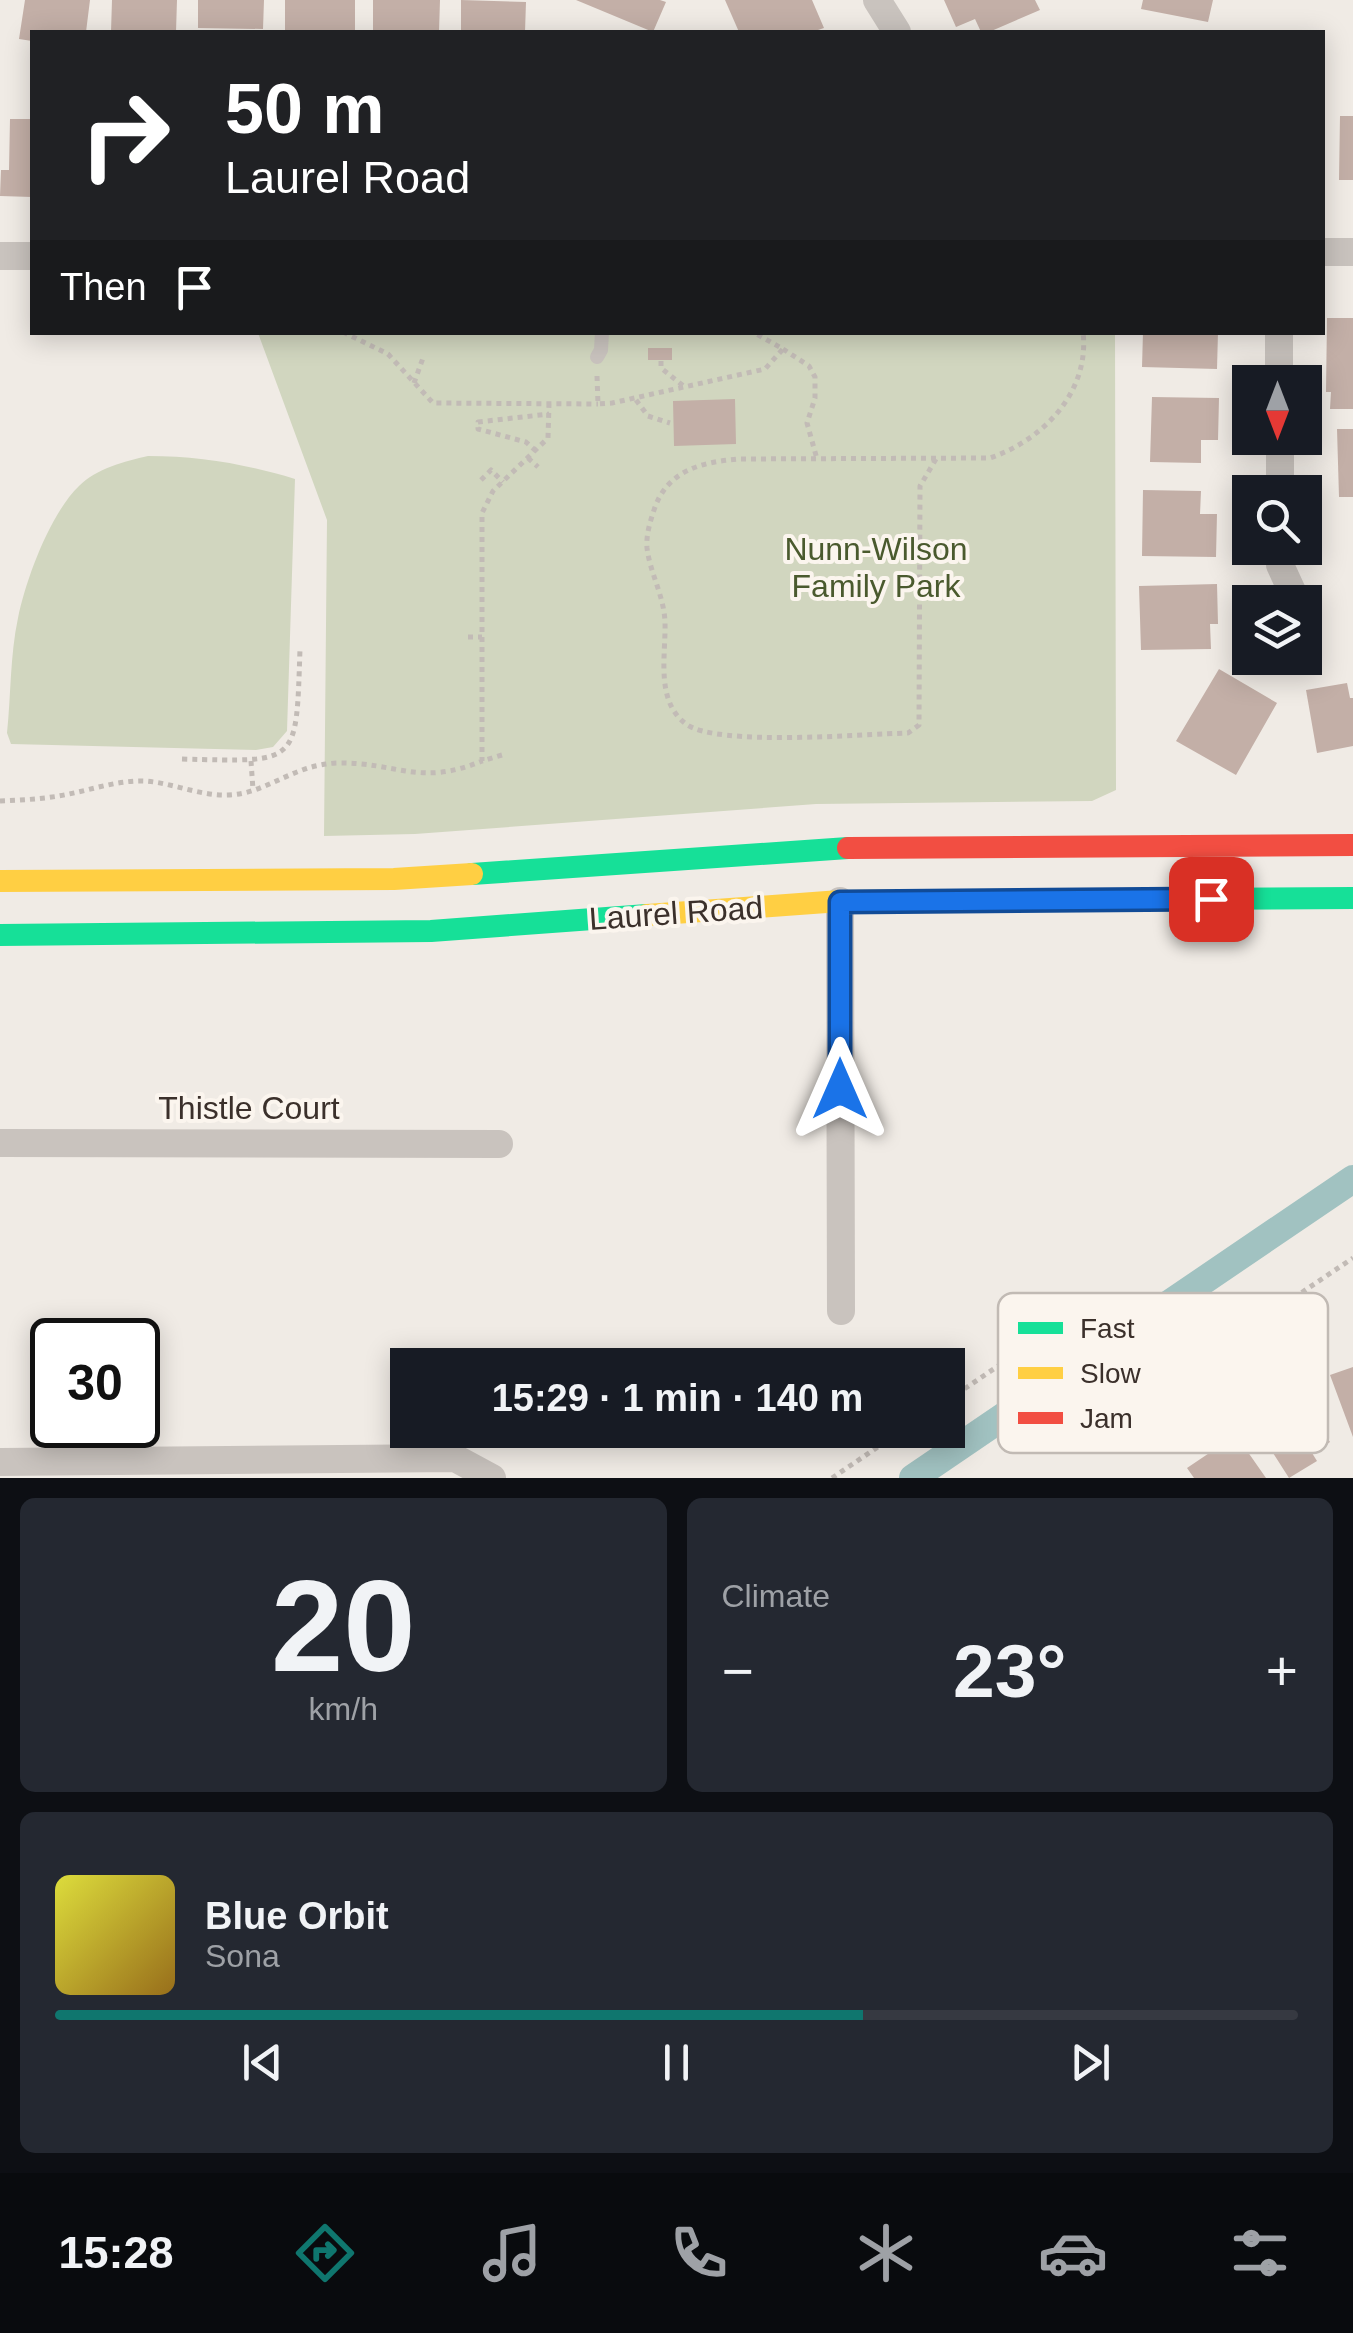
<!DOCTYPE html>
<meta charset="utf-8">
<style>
body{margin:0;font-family:Helvetica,sans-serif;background:#242831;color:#f1f3f6;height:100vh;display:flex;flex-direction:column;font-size:38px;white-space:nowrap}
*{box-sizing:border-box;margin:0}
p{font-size:32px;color:#9ea1a6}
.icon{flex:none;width:55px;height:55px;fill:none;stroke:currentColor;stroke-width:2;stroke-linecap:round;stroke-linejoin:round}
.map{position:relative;height:1478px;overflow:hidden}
.panel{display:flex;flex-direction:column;gap:20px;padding:20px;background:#0d0f14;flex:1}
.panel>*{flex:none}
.banner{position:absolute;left:30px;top:30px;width:1295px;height:305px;border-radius:0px;box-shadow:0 5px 25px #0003;background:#202124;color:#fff;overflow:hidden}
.needle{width:65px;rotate:180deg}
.controls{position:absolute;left:1232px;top:365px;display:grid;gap:20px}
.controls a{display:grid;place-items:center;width:90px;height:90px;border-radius:0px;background:#171b24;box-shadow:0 5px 25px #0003;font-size:50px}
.speed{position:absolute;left:30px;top:1318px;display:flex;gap:20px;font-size:50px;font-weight:700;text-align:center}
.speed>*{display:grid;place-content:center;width:130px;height:130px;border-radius:50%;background:#171b24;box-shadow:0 5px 25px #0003;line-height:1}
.speed .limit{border:5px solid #111;border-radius:15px;background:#fff;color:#111}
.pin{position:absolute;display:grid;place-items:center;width:85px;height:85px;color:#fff;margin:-42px;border-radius:20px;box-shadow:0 5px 15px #0006}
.me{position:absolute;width:110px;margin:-55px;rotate:0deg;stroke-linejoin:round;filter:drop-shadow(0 0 8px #0008)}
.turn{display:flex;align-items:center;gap:35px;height:210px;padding:0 30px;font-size:45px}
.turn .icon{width:130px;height:130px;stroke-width:2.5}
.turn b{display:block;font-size:70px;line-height:85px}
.then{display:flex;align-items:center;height:95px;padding:0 30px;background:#0003;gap:20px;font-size:38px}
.big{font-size:75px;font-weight:800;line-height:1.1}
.panel .widget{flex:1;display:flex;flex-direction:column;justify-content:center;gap:15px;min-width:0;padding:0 35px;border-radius:15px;background:#242831}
.panel .dial{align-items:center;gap:0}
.dial b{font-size:130px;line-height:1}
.song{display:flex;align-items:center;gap:30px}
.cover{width:120px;height:120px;border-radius:15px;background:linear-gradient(135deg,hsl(60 70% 55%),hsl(40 70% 35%))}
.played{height:10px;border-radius:5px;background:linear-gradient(90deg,#0f766e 65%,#363941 65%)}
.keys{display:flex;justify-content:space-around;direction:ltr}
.heat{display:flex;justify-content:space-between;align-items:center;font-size:55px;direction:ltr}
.panel .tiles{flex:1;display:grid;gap:20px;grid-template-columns:1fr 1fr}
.widget:last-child{grid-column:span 2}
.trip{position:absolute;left:390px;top:1348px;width:575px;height:100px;border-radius:0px;background:#171b24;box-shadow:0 5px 25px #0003;font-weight:800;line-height:100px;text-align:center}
.dock{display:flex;height:160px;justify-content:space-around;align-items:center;background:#090b0e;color:#9ea1a6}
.dock .icon{width:70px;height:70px}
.dock .active{color:#0f766e}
.dock b{font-size:45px;color:#f1f3f6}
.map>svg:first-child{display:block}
</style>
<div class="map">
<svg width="1353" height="1478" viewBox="0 0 1353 1478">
<rect width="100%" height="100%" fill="#f0ebe5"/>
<path fill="#d1d6bf" d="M 258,333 L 1115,333 L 1116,790 L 1092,801 L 816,804 L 415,834 L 324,836 L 327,520 Z
M 148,456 C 200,456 245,464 295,479 L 287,731 L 273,747 L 256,750 L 11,744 L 7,733 C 11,696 10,655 18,618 C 26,579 50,514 79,486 C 96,469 125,461 148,456 Z"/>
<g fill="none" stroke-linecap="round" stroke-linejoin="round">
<path stroke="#a1c2c1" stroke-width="28" d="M 913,1478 L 1353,1179"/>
</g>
<path fill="#c3afa7" d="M 25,0 L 90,0 L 86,32 L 32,32 L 32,41 L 19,39 Z
M 112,0 L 177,0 L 176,32 L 111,32 Z
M 198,0 L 264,0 L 263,29 L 198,28 Z
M 285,0 L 355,0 L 355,32 L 285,32 Z
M 373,0 L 440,0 L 439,32 L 373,32 Z
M 461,0 L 526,2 L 525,32 L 461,32 Z
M 576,0 L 660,0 L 666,2 L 653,32 Z
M 725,0 L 812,0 L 824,28 L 812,32 L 739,32 Z
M 944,0 L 1035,0 L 1040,10 L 989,32 L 981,32 L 975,19 L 956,27 Z
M 1143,0 L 1213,0 L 1208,22 L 1141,9 Z
M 1340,116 L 1353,116 L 1353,180 L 1339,180 Z
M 10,119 L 32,119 L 32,197 L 0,196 L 1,170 L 9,170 Z
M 1327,318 L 1353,318 L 1353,409 L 1330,409 L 1331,392 L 1326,392 Z
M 1143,332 L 1218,332 L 1217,369 L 1142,367 Z
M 648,348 L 672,348 L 672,360 L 648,360 Z
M 1152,397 L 1219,398 L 1218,440 L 1201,440 L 1201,463 L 1150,462 Z
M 735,399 L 736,444 L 674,446 L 673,401 Z
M 1337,429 L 1353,429 L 1353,497 L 1339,497 Z
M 1143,490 L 1201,491 L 1200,514 L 1217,514 L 1216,557 L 1142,556 Z
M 1217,584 L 1218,624 L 1210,624 L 1211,649 L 1141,650 L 1139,586 Z
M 1219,669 L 1277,703 L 1236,775 L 1176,741 Z
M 1347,683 L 1350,698 L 1353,698 L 1353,746 L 1317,753 L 1306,690 Z
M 1353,1367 L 1353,1437 L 1330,1375 Z
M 1275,1402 L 1287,1422 L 1309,1408 L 1330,1442 L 1312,1453 L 1317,1461 L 1289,1478 L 1250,1417 Z
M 1236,1435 L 1266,1478 L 1194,1478 L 1187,1468 Z"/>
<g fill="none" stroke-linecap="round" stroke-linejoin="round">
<path stroke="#c2bbb6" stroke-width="5" stroke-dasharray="5 5" stroke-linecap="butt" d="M 343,332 L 388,354 L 433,403 L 598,404
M 783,349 L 809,366 L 815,377 L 815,398 L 807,423 L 817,459
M 661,361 L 661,368 L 686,388
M 597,376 L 598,404 L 612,403 L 765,369 L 783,349 L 753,332
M 414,383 L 423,358
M 636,400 L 648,416 L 670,423
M 536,451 L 526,442 L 478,429 L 478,422 L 549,414
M 528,458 L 538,467
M 936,459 L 920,486 L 919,725 L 908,733 C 864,734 717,747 686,724 C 655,701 666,655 665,622 C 664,596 650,573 647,548 C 646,535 650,522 654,510 C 667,470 702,462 739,459 L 990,458 C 1043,440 1090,392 1083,332
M 481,480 L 491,470 L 503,482
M 468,637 L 482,637
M 502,755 L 482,761 L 482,513 L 493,491 L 548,438 L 549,404
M 182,759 C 300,762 296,766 300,649
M 251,761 L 253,790
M 0,801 C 23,800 46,799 69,794 C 94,789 119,780 145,781 C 173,783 200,796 228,795 C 267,794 293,764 338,763 C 397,762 419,787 482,761
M 948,1400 L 1085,1307 L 1148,1396 L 1353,1258
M 832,1478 L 903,1430"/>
<path stroke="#c9c3be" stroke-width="14" d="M 597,357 L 601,350 L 602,332"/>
<path stroke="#c9c3be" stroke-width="28" d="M 877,0 L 897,32
M 1322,252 L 1353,252
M 0,256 L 32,256
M 1279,332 L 1279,382
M 1280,438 L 1280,492
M 1280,548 L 1280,565 L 1297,602
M 840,901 L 841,1311
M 0,1143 L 499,1144
M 0,1462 L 455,1458 L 492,1478"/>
<path stroke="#16e098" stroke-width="22" d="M 472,874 L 848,848
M 1156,899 L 1353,898
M 0,935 L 431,931 L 647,915"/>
<path stroke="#ffcf43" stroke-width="22" d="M 0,881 L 394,879 L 472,874
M 647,915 L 840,901 L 1156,899"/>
<path stroke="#f24e42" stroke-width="22" d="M 848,848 L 1353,845"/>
</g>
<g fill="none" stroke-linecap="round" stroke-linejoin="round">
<defs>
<path id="route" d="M 840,1089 L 840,902 L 1211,899"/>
</defs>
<use href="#route" stroke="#114b97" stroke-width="25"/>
<use href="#route" stroke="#1a73e8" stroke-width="18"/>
</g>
<g text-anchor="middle" stroke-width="8" stroke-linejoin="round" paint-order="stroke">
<g font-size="32" fill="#4a5a2e" stroke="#fbf5ee">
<text x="876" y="560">Nunn-Wilson<tspan x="876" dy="37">Family Park</tspan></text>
</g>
<g font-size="32" fill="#3b302b" stroke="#fbf5ee">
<text transform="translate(676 913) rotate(-4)" y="11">Laurel Road</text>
<text x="249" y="1119">Thistle Court</text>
</g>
</g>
<rect x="998" y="1293" width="330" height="160" rx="15" fill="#fbf5ee" stroke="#c1bab4" stroke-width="2.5"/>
<rect x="1018" y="1322" width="45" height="12" fill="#16e098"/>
<rect x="1018" y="1367" width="45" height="12" fill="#ffcf43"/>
<rect x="1018" y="1412" width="45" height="12" fill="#f24e42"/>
<g font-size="28" fill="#3b302b">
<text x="1080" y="1338">Fast</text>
<text x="1080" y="1383">Slow</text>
<text x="1080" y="1428">Jam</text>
</g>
</svg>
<div class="controls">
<a><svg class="needle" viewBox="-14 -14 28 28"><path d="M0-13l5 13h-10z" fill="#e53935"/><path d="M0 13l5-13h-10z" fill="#9ea1a6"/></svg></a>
<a><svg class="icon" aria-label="search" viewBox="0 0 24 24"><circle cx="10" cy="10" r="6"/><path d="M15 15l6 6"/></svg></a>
<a><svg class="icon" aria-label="layers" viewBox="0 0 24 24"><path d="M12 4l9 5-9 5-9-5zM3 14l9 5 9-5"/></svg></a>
</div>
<div class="speed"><div class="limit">30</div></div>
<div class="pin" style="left:1211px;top:899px;background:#d93025"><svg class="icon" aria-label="arrive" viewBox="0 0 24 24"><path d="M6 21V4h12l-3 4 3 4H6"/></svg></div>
<svg class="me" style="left:840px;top:1089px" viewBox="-20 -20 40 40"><path d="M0-17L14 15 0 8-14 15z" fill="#1a73e8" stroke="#fff" stroke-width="4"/></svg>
<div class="trip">15:29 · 1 min · 140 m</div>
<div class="banner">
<div class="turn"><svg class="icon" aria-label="right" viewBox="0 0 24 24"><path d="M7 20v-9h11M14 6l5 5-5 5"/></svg><div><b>50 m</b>Laurel Road</div></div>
<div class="then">Then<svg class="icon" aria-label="arrive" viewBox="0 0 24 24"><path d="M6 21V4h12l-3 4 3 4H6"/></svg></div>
</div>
</div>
<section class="panel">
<div class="tiles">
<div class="widget dial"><b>20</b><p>km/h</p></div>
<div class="widget"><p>Climate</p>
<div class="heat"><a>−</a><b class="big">23°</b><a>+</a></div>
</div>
<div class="widget">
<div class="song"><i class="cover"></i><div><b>Blue Orbit</b><p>Sona</p></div></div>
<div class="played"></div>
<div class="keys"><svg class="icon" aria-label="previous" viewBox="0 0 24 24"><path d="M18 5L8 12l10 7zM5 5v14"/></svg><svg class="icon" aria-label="pause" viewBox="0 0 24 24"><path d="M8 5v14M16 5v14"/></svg><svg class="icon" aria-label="next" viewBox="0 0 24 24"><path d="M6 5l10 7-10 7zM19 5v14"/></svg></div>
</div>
</div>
</section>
<nav class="dock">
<b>15:28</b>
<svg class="icon active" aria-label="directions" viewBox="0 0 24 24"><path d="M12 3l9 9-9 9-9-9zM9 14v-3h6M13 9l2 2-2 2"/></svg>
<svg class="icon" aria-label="music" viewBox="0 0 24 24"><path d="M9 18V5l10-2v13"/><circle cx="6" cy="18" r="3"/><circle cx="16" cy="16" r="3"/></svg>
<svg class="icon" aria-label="phone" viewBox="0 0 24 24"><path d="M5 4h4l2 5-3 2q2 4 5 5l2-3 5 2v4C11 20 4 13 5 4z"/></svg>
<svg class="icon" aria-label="climate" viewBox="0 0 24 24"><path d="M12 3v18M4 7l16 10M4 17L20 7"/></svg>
<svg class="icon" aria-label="car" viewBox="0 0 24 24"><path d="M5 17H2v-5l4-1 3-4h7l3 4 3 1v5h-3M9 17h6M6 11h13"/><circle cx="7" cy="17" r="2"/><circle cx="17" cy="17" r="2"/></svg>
<svg class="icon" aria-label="filters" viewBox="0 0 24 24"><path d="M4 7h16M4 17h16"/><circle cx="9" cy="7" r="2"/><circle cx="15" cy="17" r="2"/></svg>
</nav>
